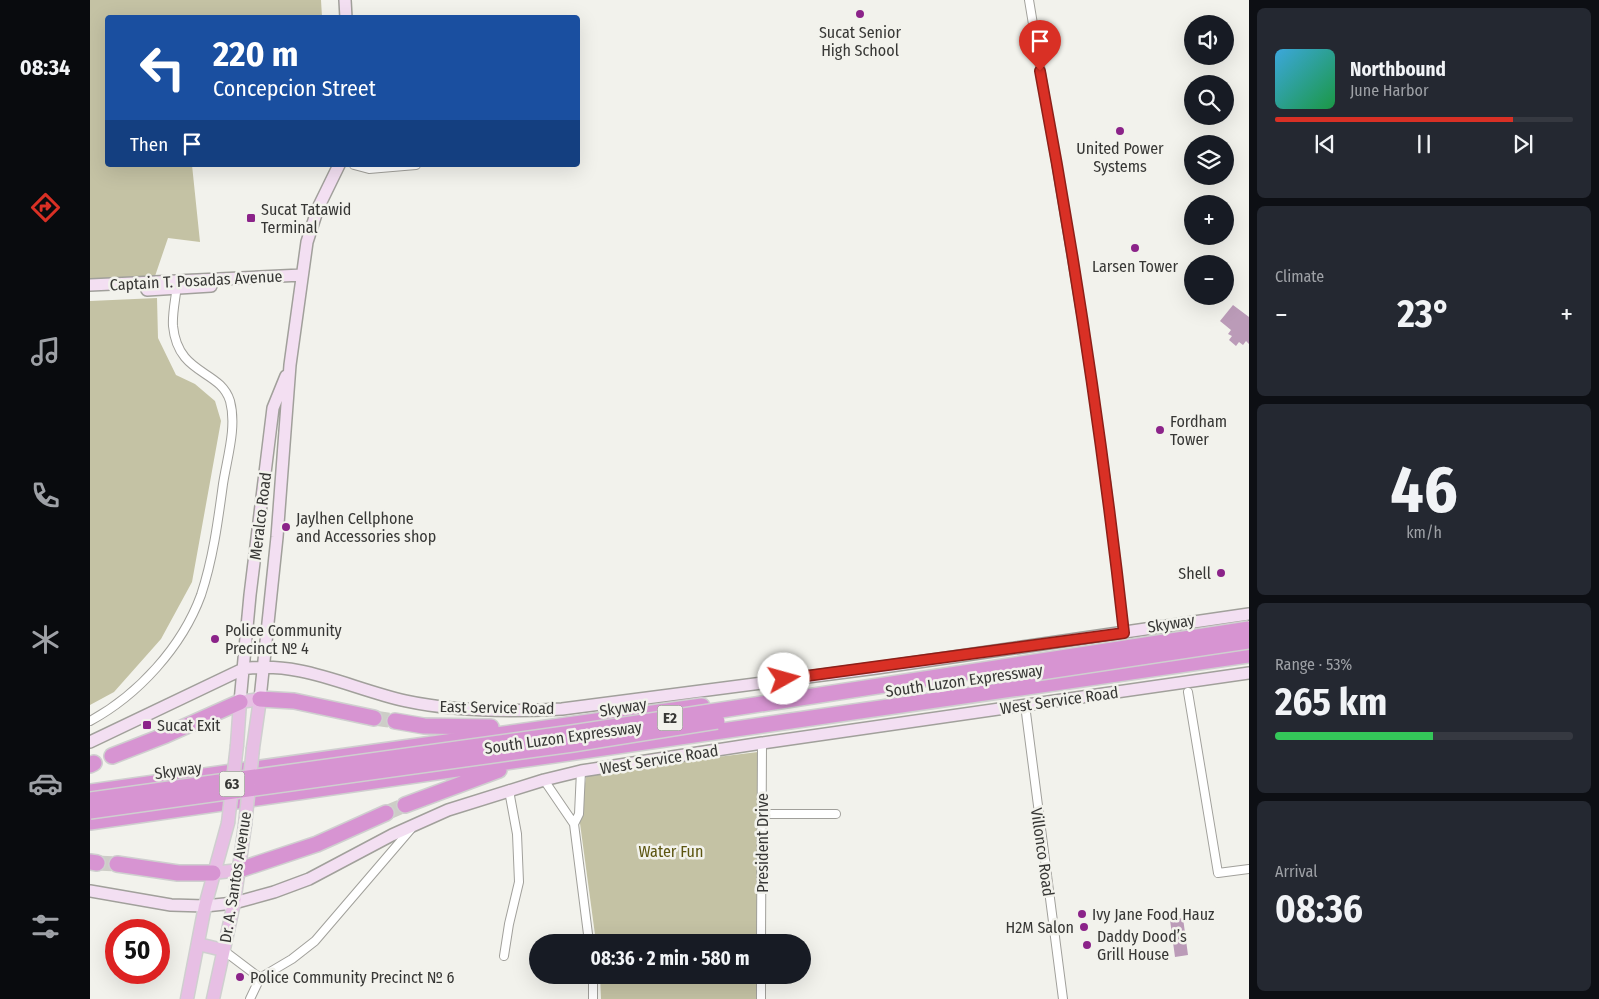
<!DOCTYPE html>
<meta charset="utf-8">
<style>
body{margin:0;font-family:"Fira Sans Condensed",sans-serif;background:#242831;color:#f1f3f6;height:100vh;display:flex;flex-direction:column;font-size:19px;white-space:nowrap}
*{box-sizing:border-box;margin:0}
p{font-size:16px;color:#9ea1a6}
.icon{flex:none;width:28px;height:28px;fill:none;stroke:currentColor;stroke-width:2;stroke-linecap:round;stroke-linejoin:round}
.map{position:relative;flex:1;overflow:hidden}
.details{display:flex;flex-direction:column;gap:8px;padding:8px;background:#0d0f14;width:350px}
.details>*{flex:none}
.hud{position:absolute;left:15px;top:15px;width:475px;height:152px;border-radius:5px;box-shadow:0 5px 20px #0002;background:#1a4fa0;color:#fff;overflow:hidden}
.controls{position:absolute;left:1094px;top:15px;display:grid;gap:10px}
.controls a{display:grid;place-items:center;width:50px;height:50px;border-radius:50%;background:#171b24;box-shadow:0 5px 20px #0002;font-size:25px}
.speed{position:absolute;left:15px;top:919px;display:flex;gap:10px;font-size:25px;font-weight:700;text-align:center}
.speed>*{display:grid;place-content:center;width:65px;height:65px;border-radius:50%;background:#171b24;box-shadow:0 5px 20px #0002;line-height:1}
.speed .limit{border:8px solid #d22;background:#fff;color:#111}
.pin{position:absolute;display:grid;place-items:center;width:42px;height:42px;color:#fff;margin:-51px -21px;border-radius:50% 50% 50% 0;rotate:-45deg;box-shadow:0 0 5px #0007}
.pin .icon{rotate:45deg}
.me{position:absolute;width:55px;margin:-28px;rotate:83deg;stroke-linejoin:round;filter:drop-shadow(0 0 4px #0008)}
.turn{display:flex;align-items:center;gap:18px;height:105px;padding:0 25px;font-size:22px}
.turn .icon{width:65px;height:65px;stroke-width:2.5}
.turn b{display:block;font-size:35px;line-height:42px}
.then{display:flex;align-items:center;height:48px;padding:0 25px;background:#0003;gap:10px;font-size:19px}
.big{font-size:38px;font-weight:700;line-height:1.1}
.details .widget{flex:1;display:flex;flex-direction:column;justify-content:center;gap:8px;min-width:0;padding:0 18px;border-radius:8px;background:#242831}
.details .dial{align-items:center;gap:0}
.dial b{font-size:65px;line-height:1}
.song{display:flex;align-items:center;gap:15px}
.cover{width:60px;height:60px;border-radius:8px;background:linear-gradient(135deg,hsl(200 70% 55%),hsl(140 70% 35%))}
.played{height:5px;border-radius:2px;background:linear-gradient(90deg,#d93025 80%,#363941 80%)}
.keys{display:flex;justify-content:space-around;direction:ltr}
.heat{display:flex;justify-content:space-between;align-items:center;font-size:28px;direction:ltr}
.charge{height:8px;border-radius:4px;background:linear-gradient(90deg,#34c759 53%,#363941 0)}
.trip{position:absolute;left:439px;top:934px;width:282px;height:50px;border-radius:25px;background:#171b24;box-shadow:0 5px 20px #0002;font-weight:700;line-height:50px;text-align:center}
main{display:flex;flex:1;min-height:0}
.menu{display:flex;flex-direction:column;width:90px;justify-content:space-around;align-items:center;background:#090b0e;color:#9ea1a6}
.menu .icon{width:35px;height:35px}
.menu .on{color:#d93025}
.menu b{font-size:22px;color:#f1f3f6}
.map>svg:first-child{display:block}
</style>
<main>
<nav class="menu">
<b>08:34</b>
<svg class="icon on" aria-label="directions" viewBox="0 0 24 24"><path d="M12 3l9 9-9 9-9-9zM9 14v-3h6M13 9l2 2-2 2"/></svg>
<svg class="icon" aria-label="music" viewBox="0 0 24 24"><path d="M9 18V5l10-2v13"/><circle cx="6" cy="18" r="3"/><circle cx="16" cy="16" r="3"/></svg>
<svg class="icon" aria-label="phone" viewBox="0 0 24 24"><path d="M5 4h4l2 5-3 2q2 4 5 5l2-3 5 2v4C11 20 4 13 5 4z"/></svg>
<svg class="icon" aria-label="climate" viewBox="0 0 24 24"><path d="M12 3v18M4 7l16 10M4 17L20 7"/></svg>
<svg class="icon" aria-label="car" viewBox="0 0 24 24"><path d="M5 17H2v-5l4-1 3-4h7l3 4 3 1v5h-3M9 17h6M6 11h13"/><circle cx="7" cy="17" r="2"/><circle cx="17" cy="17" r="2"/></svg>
<svg class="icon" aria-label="filters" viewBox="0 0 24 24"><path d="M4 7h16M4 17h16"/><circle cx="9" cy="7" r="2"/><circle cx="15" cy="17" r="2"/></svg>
</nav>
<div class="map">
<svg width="1159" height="999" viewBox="0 0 1159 999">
<rect width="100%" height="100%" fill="#f2f2ec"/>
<path fill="#c4c2a4" d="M 0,0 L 231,0 L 232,17 L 18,18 L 18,165 L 102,165 L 110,242 L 78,238 L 63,282 L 0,283 Z
M 67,298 L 68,338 L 86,375 L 105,384 L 125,401 L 131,421 L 102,582 L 71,639 L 24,692 L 0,705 L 0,301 Z
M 668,752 L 667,942 L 506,942 L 489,816 L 497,773 Z
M 510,975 L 667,975 L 667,999 L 511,999 Z"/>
<path fill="#bb9bb8" d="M 1143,305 L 1159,317 L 1159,344 L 1156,341 L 1153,345 L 1149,342 L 1146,346 L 1139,340 L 1142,336 L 1138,334 L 1141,330 L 1130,321 Z
M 1093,918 L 1098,955 L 1085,957 L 1080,920 Z"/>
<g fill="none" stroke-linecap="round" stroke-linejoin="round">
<path stroke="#cdcdc7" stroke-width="15" stroke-dasharray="15 8" stroke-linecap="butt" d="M 284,718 L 305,721
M 296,813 L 315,805
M 7,863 L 27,864"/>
<defs>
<path id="street" d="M 939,0 L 993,326 L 1016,480 L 1034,633
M 264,165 L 279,169 L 326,165
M 1098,692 L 1128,873 L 1159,869
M 935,705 L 973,999
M 0,721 C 48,695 92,647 111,595 C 123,559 128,521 133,484 C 137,458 147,427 140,401 C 130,369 88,376 83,326 C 82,313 86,297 87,284
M 454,780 L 484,824 L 499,942
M 672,814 L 746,814
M 484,824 L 489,814 L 491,771
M 671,942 L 672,743
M 133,950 L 170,978
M 414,956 L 419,924 L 429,882 L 427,834 L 420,796 L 421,789
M 503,975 L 503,999
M 160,999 L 170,978 L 202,959 L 225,941 L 321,829
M 671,999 L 671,975"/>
<path id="secondary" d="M 255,0 L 256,18
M 0,285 L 212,275
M 57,290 L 121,286
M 170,699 L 187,537 L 200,365 L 217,242 L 228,208 L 249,165
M 150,702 L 160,595 L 183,408 L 196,376
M 0,742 L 153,669 C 210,660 261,689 316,701 C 367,712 420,712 472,709 L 787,668 L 1159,614
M 0,891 L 81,905 L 115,906 L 144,903 L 184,892 L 219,879 L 302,835 L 358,810 L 454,780 L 491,771 L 672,743 L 1159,673"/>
<path id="primary" d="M 147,745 L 150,702 L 170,699 L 163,748
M 123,873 L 149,870
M 108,944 L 133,950
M 97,999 L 115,906 L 138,823
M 123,999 L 144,903 L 155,825"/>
<path id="highway" d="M 170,699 L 204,701 L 284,718
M 305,721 L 334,726 L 401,727
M 22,756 L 76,735 L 150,702
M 0,765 L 4,763
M 0,792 L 612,706
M 315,805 L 409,770
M 0,822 L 1159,655
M 0,862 L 7,863
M 27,864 L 88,873 L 123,873
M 149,870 L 227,844 L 296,813"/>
</defs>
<use href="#street" stroke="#a1a09b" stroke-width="10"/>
<use href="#secondary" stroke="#a1a09b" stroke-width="14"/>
<use href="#primary" stroke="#cfcfcf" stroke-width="15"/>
<use href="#highway" stroke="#cfcfcf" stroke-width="18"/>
<use href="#street" stroke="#fff" stroke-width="8"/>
<use href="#secondary" stroke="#f3dff2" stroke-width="11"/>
<use href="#primary" stroke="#e7bfe4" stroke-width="12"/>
<use href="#highway" stroke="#d794d2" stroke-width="15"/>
<defs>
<path id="primary-bridge" d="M 138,823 L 147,745
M 155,825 L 163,748"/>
<path id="highway-bridge" d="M 944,673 L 1159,641
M 0,800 L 482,733 L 1159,629
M 0,811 L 483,744 L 627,721"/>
</defs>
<use href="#primary-bridge" stroke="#cfcfcf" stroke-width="15" stroke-linecap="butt"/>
<use href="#highway-bridge" stroke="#cfcfcf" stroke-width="18" stroke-linecap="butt"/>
<use href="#primary-bridge" stroke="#e7bfe4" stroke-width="12"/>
<use href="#highway-bridge" stroke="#d794d2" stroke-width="15"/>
</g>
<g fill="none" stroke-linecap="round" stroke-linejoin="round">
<defs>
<path id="route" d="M 694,679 L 1034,633 C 1013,445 985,257 950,71"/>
</defs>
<use href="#route" stroke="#8d1f18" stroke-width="12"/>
<use href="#route" stroke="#d93025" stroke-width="9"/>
</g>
<g fill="#8b2389" stroke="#f2f2ec" stroke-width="2">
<circle cx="770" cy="14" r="5"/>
<circle cx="1030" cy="131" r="5"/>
<rect x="156" y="213" width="10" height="10" rx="2.5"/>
<circle cx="1045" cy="248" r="5"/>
<circle cx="1070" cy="430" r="5"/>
<circle cx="196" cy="527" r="5"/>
<circle cx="1131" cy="573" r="5"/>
<circle cx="125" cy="639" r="5"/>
<rect x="52" y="720" width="10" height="10" rx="2.5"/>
<circle cx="992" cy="914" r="5"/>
<circle cx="994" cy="927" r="5"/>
<circle cx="997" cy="945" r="5"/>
<circle cx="150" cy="977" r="5"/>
</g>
<g text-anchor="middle" stroke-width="5" stroke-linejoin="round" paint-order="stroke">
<g fill="#f2f2ec" stroke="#6f6f6c" stroke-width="1">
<rect x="567.5" y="705.5" width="25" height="25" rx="4"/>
<rect x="129.5" y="771.5" width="25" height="25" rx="4"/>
</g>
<g font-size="15" font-weight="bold" fill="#373735">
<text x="580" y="723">E2</text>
<text x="142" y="789">63</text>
</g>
<g font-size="16" fill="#373735" stroke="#f2f2ec" text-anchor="start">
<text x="770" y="38" text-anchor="middle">Sucat Senior<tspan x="770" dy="18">High School</tspan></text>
<text x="1030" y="154" text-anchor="middle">United Power<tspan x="1030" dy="18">Systems</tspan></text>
<text x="171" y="215">Sucat Tatawid<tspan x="171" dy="18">Terminal</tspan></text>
<text x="1045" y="272" text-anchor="middle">Larsen Tower</text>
<text x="1080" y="427">Fordham<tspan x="1080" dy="18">Tower</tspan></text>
<text x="206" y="524">Jaylhen Cellphone<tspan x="206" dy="18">and Accessories shop</tspan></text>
<text x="1121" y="579" text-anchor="end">Shell</text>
<text x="135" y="636">Police Community<tspan x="135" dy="18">Precinct № 4</tspan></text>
<text x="67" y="731">Sucat Exit</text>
<text x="1002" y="920">Ivy Jane Food Hauz</text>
<text x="984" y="933" text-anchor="end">H2M Salon</text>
<text x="1007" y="942">Daddy Dood’s<tspan x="1007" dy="18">Grill House</tspan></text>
<text x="160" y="983">Police Community Precinct № 6</text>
</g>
<g font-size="16" fill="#373735" stroke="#f2f2ec">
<text transform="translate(106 280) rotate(-3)" y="6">Captain T. Posadas Avenue</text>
<text transform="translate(170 516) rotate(-83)" y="6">Meralco Road</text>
<text transform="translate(1081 623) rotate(-9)" y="6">Skyway</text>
<text transform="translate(874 680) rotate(-8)" y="6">South Luzon Expressway</text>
<text transform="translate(969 700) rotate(-8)" y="6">West Service Road</text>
<text transform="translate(407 707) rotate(1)" y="6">East Service Road</text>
<text transform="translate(533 707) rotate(-9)" y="6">Skyway</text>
<text transform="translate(473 737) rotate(-8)" y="6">South Luzon Expressway</text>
<text transform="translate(569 759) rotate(-9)" y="6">West Service Road</text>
<text transform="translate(88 770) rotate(-8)" y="6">Skyway</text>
<text transform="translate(672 843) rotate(-90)" y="6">President Drive</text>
<text transform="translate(953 852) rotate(82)" y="6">Villonco Road</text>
<text transform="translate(145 877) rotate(-81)" y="6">Dr. A. Santos Avenue</text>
</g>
<g font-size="16" fill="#5c5510" stroke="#f2f2ec">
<text x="581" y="857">Water Fun</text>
</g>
</g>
</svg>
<div class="controls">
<a><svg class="icon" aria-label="sound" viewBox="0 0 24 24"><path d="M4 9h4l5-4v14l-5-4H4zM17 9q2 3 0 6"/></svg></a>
<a><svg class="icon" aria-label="search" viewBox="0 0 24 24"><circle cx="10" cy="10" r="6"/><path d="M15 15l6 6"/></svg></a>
<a><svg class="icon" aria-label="layers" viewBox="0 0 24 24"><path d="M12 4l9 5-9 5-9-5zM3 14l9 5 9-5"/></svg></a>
<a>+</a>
<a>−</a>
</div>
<div class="speed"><div class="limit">50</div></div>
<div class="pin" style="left:950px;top:71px;background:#d93025"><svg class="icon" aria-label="arrive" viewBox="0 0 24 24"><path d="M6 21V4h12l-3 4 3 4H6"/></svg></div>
<svg class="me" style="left:694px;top:679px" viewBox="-20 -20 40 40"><circle r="19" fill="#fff"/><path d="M0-13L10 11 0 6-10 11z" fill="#d93025"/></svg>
<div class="trip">08:36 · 2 min · 580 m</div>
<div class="hud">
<div class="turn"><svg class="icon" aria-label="left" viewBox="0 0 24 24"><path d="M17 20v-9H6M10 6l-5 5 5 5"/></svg><div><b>220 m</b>Concepcion Street</div></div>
<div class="then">Then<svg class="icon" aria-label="arrive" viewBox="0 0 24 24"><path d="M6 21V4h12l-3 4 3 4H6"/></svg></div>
</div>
</div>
<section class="details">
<div class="widget">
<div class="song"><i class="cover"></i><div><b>Northbound</b><p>June Harbor</p></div></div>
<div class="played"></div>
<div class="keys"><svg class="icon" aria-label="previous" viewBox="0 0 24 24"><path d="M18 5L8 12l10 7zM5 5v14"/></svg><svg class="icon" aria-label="pause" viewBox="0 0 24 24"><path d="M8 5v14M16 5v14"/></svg><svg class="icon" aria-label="next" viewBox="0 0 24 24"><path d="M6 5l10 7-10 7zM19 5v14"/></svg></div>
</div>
<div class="widget"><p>Climate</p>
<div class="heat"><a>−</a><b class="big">23°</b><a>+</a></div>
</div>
<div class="widget dial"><b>46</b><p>km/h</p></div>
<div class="widget"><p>Range · 53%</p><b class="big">265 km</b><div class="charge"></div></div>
<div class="widget"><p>Arrival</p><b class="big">08:36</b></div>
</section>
</main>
